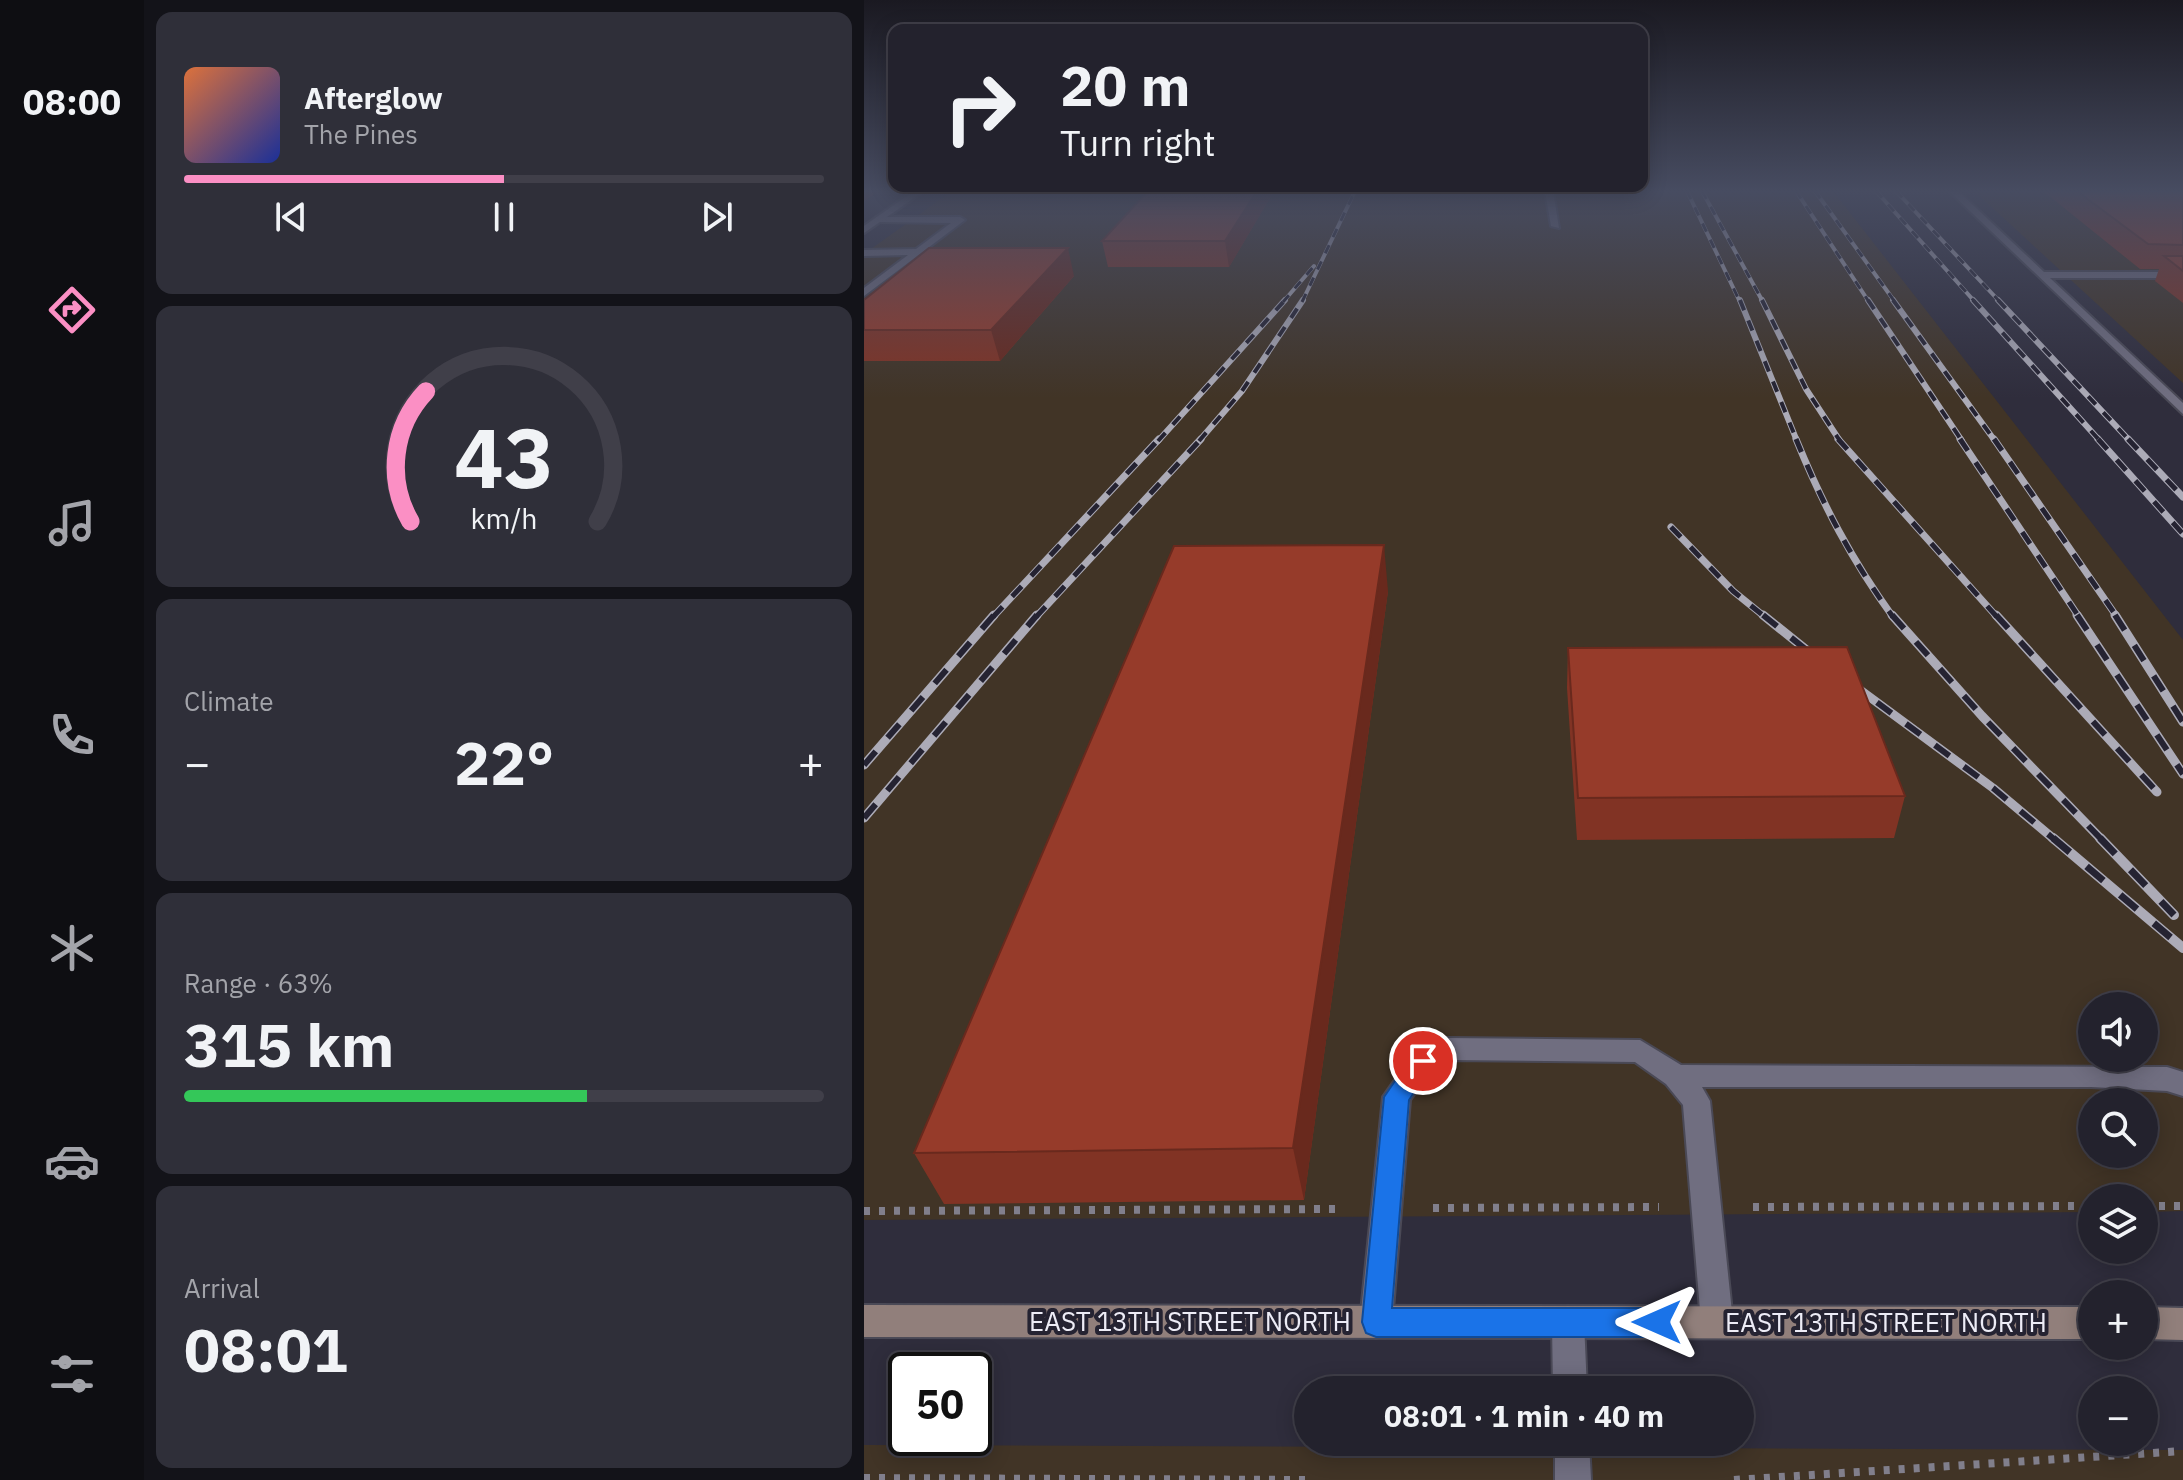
<!DOCTYPE html>
<meta charset="utf-8">
<style>
body{margin:0;font-family:"IBM Plex Sans",sans-serif;background:#2f2f39;color:#f1f3f6;height:100vh;display:flex;flex-direction:column;font-size:30px;white-space:nowrap}
*{box-sizing:border-box;margin:0}
p{font-size:26px;color:#a3a4aa}
.icon{flex:none;width:44px;height:44px;fill:none;stroke:currentColor;stroke-width:2;stroke-linecap:round;stroke-linejoin:round}
.map{position:relative;flex:1;overflow:hidden}
.panel{display:flex;flex-direction:column;gap:12px;padding:12px;background:#131319;width:720px}
.panel>*{flex:none}
.banner{position:absolute;left:24px;top:24px;width:760px;height:168px;border-radius:16px;box-shadow:0 4px 20px #0003,0 0 0 2px #403f49;background:#23222d;color:#f1f3f6;overflow:hidden}
.buttons{position:absolute;left:1214px;top:992px;display:grid;gap:16px}
.buttons a{display:grid;place-items:center;width:80px;height:80px;border-radius:50%;background:#23222d;box-shadow:0 4px 20px #0003,0 0 0 2px #403f49;font-size:40px}
.speed{position:absolute;left:24px;top:1352px;display:flex;gap:16px;font-size:40px;font-weight:700;text-align:center}
.speed>*{display:grid;place-content:center;width:104px;height:104px;border-radius:50%;background:#23222d;box-shadow:0 4px 20px #0003,0 0 0 2px #403f49;line-height:1}
.speed .limit{border:4px solid #111;border-radius:12px;background:#fff;color:#111}
.pin{position:absolute;display:grid;place-items:center;width:68px;height:68px;color:#fff;margin:-34px;border:4px solid #fff;border-radius:50%;box-shadow:0 2px 8px #0007}
.me{position:absolute;width:88px;margin:-44px;rotate:270deg;stroke-linejoin:round;filter:drop-shadow(0 0 6px #0008)}
.turn{display:flex;align-items:center;gap:28px;height:168px;padding:0 40px;font-size:36px}
.turn .icon{width:104px;height:104px;stroke-width:2.5}
.turn b{display:block;font-size:56px;line-height:68px}
.big{font-size:60px;font-weight:800;line-height:1.1}
.panel .widget{flex:1;display:flex;flex-direction:column;justify-content:center;gap:12px;min-width:0;padding:0 28px;border-radius:16px;background:#2f2f39}
.panel .dial{align-items:center;gap:0}
.dial svg{height:208px;overflow:visible;fill:none;stroke:#403f49;stroke-width:7;stroke-linecap:round;text-anchor:middle}
.dial text{fill:#f1f3f6;stroke:none}
.song{display:flex;align-items:center;gap:24px}
.cover{width:96px;height:96px;border-radius:12px;background:linear-gradient(135deg,hsl(20 70% 55%),hsl(230 70% 35%))}
.played{height:8px;border-radius:4px;background:linear-gradient(90deg,#fb8fc4 50%,#403f49 50%)}
.keys{display:flex;justify-content:space-around;direction:ltr}
.heat{display:flex;justify-content:space-between;align-items:center;font-size:44px;direction:ltr}
.charge{height:12px;border-radius:6px;background:linear-gradient(90deg,#34c759 63%,#403f49 0)}
.trip{position:absolute;left:430px;top:1376px;width:460px;height:80px;border-radius:40px;background:#23222d;box-shadow:0 4px 20px #0003,0 0 0 2px #403f49;font-weight:800;line-height:80px;text-align:center}
main{display:flex;flex:1;min-height:0}
.menu{display:flex;flex-direction:column;width:144px;justify-content:space-around;align-items:center;background:#0e0e12;color:#a3a4aa}
.menu .icon{width:56px;height:56px}
.menu .active{color:#fb8fc4}
.menu b{font-size:36px;color:#f1f3f6}
.map>svg:first-child{display:block}
</style>
<main>
<nav class="menu">
<b>08:00</b>
<svg class="icon active" aria-label="directions" viewBox="0 0 24 24"><path d="M12 3l9 9-9 9-9-9zM9 14v-3h6M13 9l2 2-2 2"/></svg>
<svg class="icon" aria-label="music" viewBox="0 0 24 24"><path d="M9 18V5l10-2v13"/><circle cx="6" cy="18" r="3"/><circle cx="16" cy="16" r="3"/></svg>
<svg class="icon" aria-label="phone" viewBox="0 0 24 24"><path d="M5 4h4l2 5-3 2q2 4 5 5l2-3 5 2v4C11 20 4 13 5 4z"/></svg>
<svg class="icon" aria-label="climate" viewBox="0 0 24 24"><path d="M12 3v18M4 7l16 10M4 17L20 7"/></svg>
<svg class="icon" aria-label="car" viewBox="0 0 24 24"><path d="M5 17H2v-5l4-1 3-4h7l3 4 3 1v5h-3M9 17h6M6 11h13"/><circle cx="7" cy="17" r="2"/><circle cx="17" cy="17" r="2"/></svg>
<svg class="icon" aria-label="filters" viewBox="0 0 24 24"><path d="M4 7h16M4 17h16"/><circle cx="9" cy="7" r="2"/><circle cx="15" cy="17" r="2"/></svg>
</nav>
<section class="panel">
<div class="widget">
<div class="song"><i class="cover"></i><div><b>Afterglow</b><p>The Pines</p></div></div>
<div class="played"></div>
<div class="keys"><svg class="icon" aria-label="previous" viewBox="0 0 24 24"><path d="M18 5L8 12l10 7zM5 5v14"/></svg><svg class="icon" aria-label="pause" viewBox="0 0 24 24"><path d="M8 5v14M16 5v14"/></svg><svg class="icon" aria-label="next" viewBox="0 0 24 24"><path d="M6 5l10 7-10 7zM19 5v14"/></svg></div>
</div>
<div class="widget dial"><svg viewBox="0 0 100 80">
<path d="M14 69A42 42 0 1 1 86 69"/>
<path d="M14 69A42 42 0 0 1 20 19" stroke="#fb8fc4"/>
<text x="50" y="56" font-size="32" font-weight="700">43</text>
<text x="50" y="72" font-size="11">km/h</text>
</svg></div>
<div class="widget"><p>Climate</p>
<div class="heat"><a>−</a><b class="big">22°</b><a>+</a></div>
</div>
<div class="widget"><p>Range · 63%</p><b class="big">315 km</b><div class="charge"></div></div>
<div class="widget"><p>Arrival</p><b class="big">08:01</b></div>
</section>
<div class="map">
<svg width="1319" height="1480" viewBox="0 0 1319 1480">
<rect width="100%" height="100%" fill="#2f2d3c"/>
<path fill="#413426" fill-rule="evenodd" d="M 88,191 L 969,191 L 1319,640 L 1319,1211 L 1280,1212 L 1280,1198 L 1228,1198 L 1228,1212 L 0,1220 L 0,254 ZM 1228,1006 L 1280,1006 L 1280,1058 L 1228,1058 ZM 1228,1102 L 1280,1102 L 1280,1154 L 1228,1154 Z
M 1110,191 L 1300,191 L 1319,203 L 1319,383 Z
M 0,1445 L 1319,1450 L 1319,1480 L 0,1480 Z"/>
<g fill="none" stroke-linecap="round" stroke-linejoin="round">
<defs>
<path id="service" d="M 681,191 L 689,191 L 695,228 L 687,226 Z
M 12,217 L 96,217 L 101,220 L 0,296 L 0,288 L 44,255 L 0,256 L 0,250 L 52,249 L 87,223 L 15,222 Z
M 582,1038 L 776,1040 L 817,1065 L 1303,1067 L 1319,1072 L 1319,1096 L 1303,1091 L 1227,1087 L 838,1087 L 846,1101 L 869,1322 L 864,1333 L 853,1338 L 842,1333 L 837,1322 L 819,1105 L 802,1084 L 771,1062 L 585,1060 L 568,1069 L 546,1100 L 528,1322 L 523,1333 L 512,1338 L 501,1333 L 496,1322 L 519,1097 L 550,1053 Z"/>
<path id="minor" d="M 1085,191 L 1094,191 L 1180,272 L 1319,272 L 1319,278 L 1186,278 L 1319,403 L 1319,414 Z
M 704,1306 L 715,1311 L 720,1322 L 723,1390 L 689,1390 L 688,1322 L 693,1311 Z
M 691,1442 L 725,1442 L 727,1480 L 691,1480 Z"/>
<path id="tertiary" d="M 50,191 L 60,191 L 0,233 L 0,226 Z"/>
<path id="secondary" d="M 0,1305 L 1228,1307 L 1228,1339 L 0,1337 Z
M 1280,1307 L 1319,1308 L 1319,1340 L 1280,1339 Z"/>
</defs>
<use href="#service" stroke="#4a4956" stroke-width="4"/>
<use href="#minor" stroke="#4a4956" stroke-width="4"/>
<use href="#tertiary" stroke="#4a4956" stroke-width="4"/>
<use href="#secondary" stroke="#4a4956" stroke-width="4"/>
<path stroke="#817f8c" stroke-width="8" stroke-dasharray="6 9" stroke-linecap="butt" d="M 1280,1206 L 1319,1206
M 889,1207 L 1228,1206
M 569,1208 L 795,1207
M 0,1211 L 475,1209
M 0,1478 L 448,1480
M 870,1480 L 1319,1451"/>
<use href="#service" fill="#706e80" fill-rule="evenodd"/>
<use href="#minor" fill="#706e80" fill-rule="evenodd"/>
<use href="#tertiary" fill="#706e80" fill-rule="evenodd"/>
<use href="#secondary" fill="#917f7b" fill-rule="evenodd"/>
<defs>
<path id="rail-far4" d="M 823,191 L 876,302
M 838,191 L 899,302
M 932,191 L 1005,302
M 951,191 L 1031,302
M 1012,191 L 1111,302
M 1032,191 L 1136,302
M 419,302 L 450,266
M 438,302 L 491,191"/>
<path id="rail-far3" d="M 876,300 L 933,441
M 898,300 L 942,389 L 976,441
M 1004,300 L 1098,441
M 1029,300 L 1131,441
M 1109,300 L 1236,441
M 1134,300 L 1266,441
M 294,441 L 421,300
M 335,441 L 378,391 L 439,300"/>
<path id="rail-far2" d="M 932,439 C 959,505 987,559 1029,617
M 974,439 L 1133,617
M 1096,439 L 1215,617
M 1130,439 L 1253,617
M 1234,439 L 1319,534
M 1264,439 L 1319,497
M 807,527 L 869,591 L 901,617
M 129,617 L 295,439
M 172,617 L 337,439"/>
<path id="rail-far1" d="M 899,615 L 955,660
M 1028,615 L 1118,716 L 1238,840
M 1132,615 L 1293,792
M 1213,615 L 1319,774
M 1251,615 L 1319,722
M 984,681 L 1129,788 L 1191,840
M 0,765 L 130,615
M 0,818 L 173,615"/>
<path id="rail" d="M 1189,838 L 1319,948
M 1236,838 L 1310,915"/>
</defs>
<use href="#rail-far4" stroke="#acabb7" stroke-width="4"/>
<use href="#rail-far3" stroke="#acabb7" stroke-width="6"/>
<use href="#rail-far2" stroke="#acabb7" stroke-width="7"/>
<use href="#rail-far1" stroke="#acabb7" stroke-width="9"/>
<use href="#rail" stroke="#acabb7" stroke-width="10"/>
<use href="#rail-far4" stroke="#252332" stroke-width="3" stroke-dasharray="9" stroke-linecap="butt"/>
<use href="#rail-far3" stroke="#252332" stroke-width="4" stroke-dasharray="11" stroke-linecap="butt"/>
<use href="#rail-far2" stroke="#252332" stroke-width="5" stroke-dasharray="14" stroke-linecap="butt"/>
<use href="#rail-far1" stroke="#252332" stroke-width="6" stroke-dasharray="18" stroke-linecap="butt"/>
<use href="#rail" stroke="#252332" stroke-width="7" stroke-dasharray="22" stroke-linecap="butt"/>
</g>
<path fill="#813324" d="M 410,191 L 365,267 L 244,267 L 238,241 Z
M 1179,191 L 1319,191 L 1319,303 L 1291,281 L 1295,269 L 1276,269 Z
M 210,276 L 136,361 L 0,361 L 0,300 Z
M 524,591 L 440,1200 L 80,1204 L 50,1153 Z
M 704,648 L 1041,796 L 1030,838 L 713,840 L 703,688 Z"/>
<path fill="#69291d" d="M 0,191 L 15,191 L 0,201 Z
M 393,191 L 410,191 L 365,267 L 361,241 Z
M 204,248 L 210,276 L 136,361 L 127,330 Z
M 520,545 L 524,591 L 440,1200 L 429,1148 Z"/>
<path fill="#963b2a" stroke="#69291d" stroke-width="2" d="M 284,191 L 393,191 L 361,241 L 238,241 Z
M 1213,191 L 1319,191 L 1319,245 L 1284,244 Z
M 65,248 L 204,248 L 127,330 L 0,330 L 0,300 Z
M 1300,256 L 1319,256 L 1319,271 Z
M 520,545 L 429,1148 L 50,1153 L 310,546 Z
M 983,647 L 1041,796 L 714,798 L 704,648 Z"/>
<linearGradient id="sky" x2="0" y2="1"><stop stop-color="#1a1921"/><stop offset="0.48" stop-color="#474c61"/><stop offset="1" stop-color="#474c61" stop-opacity="0"/></linearGradient>
<rect width="1319" height="398" fill="url(#sky)"/>
<path fill="#1a73e8" stroke="#114b97" stroke-width="2" d="M 559,1050 L 567,1053 L 571,1061 L 545,1100 L 528,1308 L 793,1308 L 804,1312 L 808,1322 L 804,1333 L 793,1337 L 512,1337 L 502,1333 L 498,1322 L 520,1097 L 550,1053 Z"/>
<g text-anchor="middle" stroke-width="8" stroke-linejoin="round" paint-order="stroke">
<g font-size="26" fill="#edecf6" stroke="#252332">
<text x="326" y="1331">EAST 13TH STREET NORTH</text>
<text x="1022" y="1332">EAST 13TH STREET NORTH</text>
</g>
</g>
</svg>
<div class="buttons">
<a><svg class="icon" aria-label="sound" viewBox="0 0 24 24"><path d="M4 9h4l5-4v14l-5-4H4zM17 9q2 3 0 6"/></svg></a>
<a><svg class="icon" aria-label="search" viewBox="0 0 24 24"><circle cx="10" cy="10" r="6"/><path d="M15 15l6 6"/></svg></a>
<a><svg class="icon" aria-label="layers" viewBox="0 0 24 24"><path d="M12 4l9 5-9 5-9-5zM3 14l9 5 9-5"/></svg></a>
<a>+</a>
<a>−</a>
</div>
<div class="speed"><div class="limit">50</div></div>
<div class="pin" style="left:559px;top:1061px;background:#d93025"><svg class="icon" aria-label="arrive" viewBox="0 0 24 24"><path d="M6 21V4h12l-3 4 3 4H6"/></svg></div>
<svg class="me" style="left:793px;top:1322px" viewBox="-20 -20 40 40"><path d="M0-17L14 15 0 8-14 15z" fill="#1a73e8" stroke="#fff" stroke-width="4"/></svg>
<div class="trip">08:01 · 1 min · 40 m</div>
<div class="banner">
<div class="turn"><svg class="icon" aria-label="right" viewBox="0 0 24 24"><path d="M7 20v-9h11M14 6l5 5-5 5"/></svg><div><b>20 m</b>Turn right</div></div>
</div>
</div>
</main>
